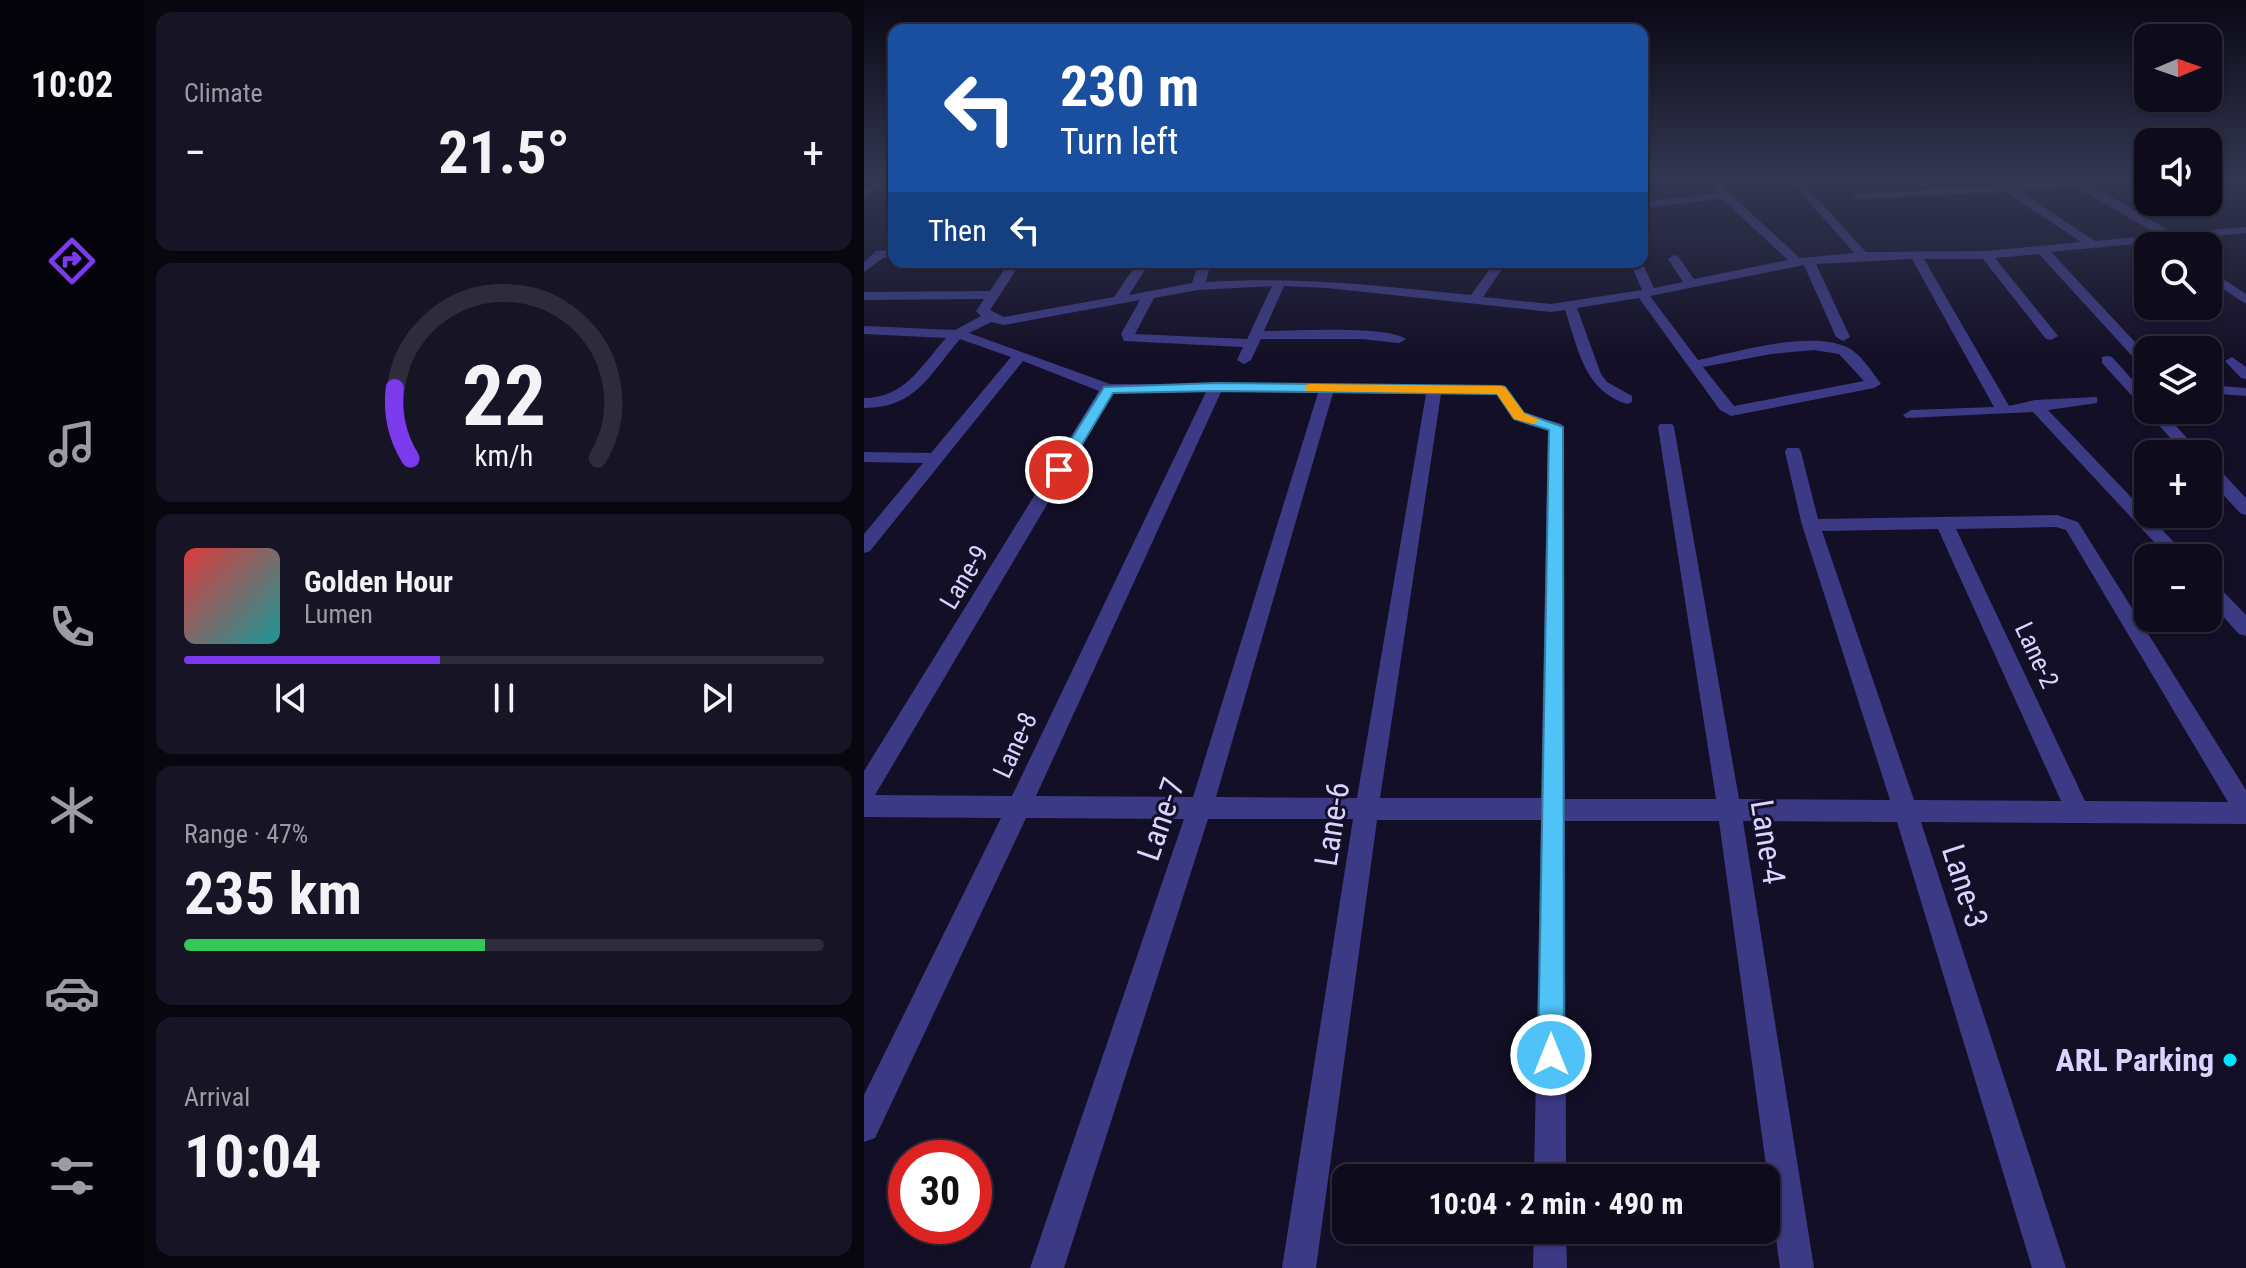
<!DOCTYPE html>
<meta charset="utf-8">
<style>
body{margin:0;font-family:"Roboto Condensed",sans-serif;background:#171425;color:#f1f3f6;height:100vh;display:flex;flex-direction:column;font-size:30px;white-space:nowrap}
*{box-sizing:border-box;margin:0}
p{font-size:26px;color:#9b9ba3}
.icon{flex:none;width:44px;height:44px;fill:none;stroke:currentColor;stroke-width:2;stroke-linecap:round;stroke-linejoin:round}
.map{position:relative;flex:1;overflow:hidden}
.side{display:flex;flex-direction:column;gap:12px;padding:12px;background:#08060f;width:720px}
.side>*{flex:none}
.guide{position:absolute;left:24px;top:24px;width:760px;height:244px;border-radius:16px;box-shadow:0 2px 6px #0004,0 0 0 2px #2e2b3b;background:#1a4fa0;color:#fff;overflow:hidden}
.needle{width:52px;rotate:88deg}
.buttons{position:absolute;left:1270px;top:24px;display:grid;gap:16px}
.buttons a{display:grid;place-items:center;width:88px;height:88px;border-radius:16px;background:#0e0b1c;box-shadow:0 2px 6px #0004,0 0 0 2px #2e2b3b;font-size:40px}
.speed{position:absolute;left:24px;top:1140px;display:flex;gap:16px;font-size:40px;font-weight:700;text-align:center}
.speed>*{display:grid;place-content:center;width:104px;height:104px;border-radius:50%;background:#0e0b1c;box-shadow:0 2px 6px #0004,0 0 0 2px #2e2b3b;line-height:1}
.speed .limit{border:12px solid #d22;background:#fff;color:#111}
.pin{position:absolute;display:grid;place-items:center;width:68px;height:68px;color:#fff;margin:-34px;border:4px solid #fff;border-radius:50%;box-shadow:0 2px 8px #0007}
.me{position:absolute;width:88px;margin:-44px;rotate:0deg;stroke-linejoin:round;filter:drop-shadow(0 0 6px #0008)}
.turn{display:flex;align-items:center;gap:28px;height:168px;padding:0 40px;font-size:36px}
.turn .icon{width:104px;height:104px;stroke-width:2.5}
.turn b{display:block;font-size:56px;line-height:68px}
.then{display:flex;align-items:center;height:76px;padding:0 40px;background:#0003;gap:16px;font-size:30px}
.big{font-size:60px;font-weight:700;line-height:1.1}
.side .card{flex:1;display:flex;flex-direction:column;justify-content:center;gap:12px;min-width:0;padding:0 28px;border-radius:16px;background:#171425}
.side .dial{align-items:center;gap:0}
.dial svg{height:208px;overflow:visible;fill:none;stroke:#2e2b3b;stroke-width:7;stroke-linecap:round;text-anchor:middle}
.dial text{fill:#f1f3f6;stroke:none}
.song{display:flex;align-items:center;gap:24px}
.cover{width:96px;height:96px;border-radius:12px;background:linear-gradient(135deg,hsl(0 70% 55%),hsl(180 70% 35%))}
.played{height:8px;border-radius:4px;background:linear-gradient(90deg,#7c3aed 40%,#2e2b3b 40%)}
.keys{display:flex;justify-content:space-around;direction:ltr}
.heat{display:flex;justify-content:space-between;align-items:center;font-size:44px;direction:ltr}
.charge{height:12px;border-radius:6px;background:linear-gradient(90deg,#34c759 47%,#2e2b3b 0)}
.trip{position:absolute;left:468px;top:1164px;width:448px;height:80px;border-radius:16px;background:#0e0b1c;box-shadow:0 2px 6px #0004,0 0 0 2px #2e2b3b;font-weight:700;line-height:80px;text-align:center}
main{display:flex;flex:1;min-height:0}
.tab-bar{display:flex;flex-direction:column;width:144px;justify-content:space-around;align-items:center;background:#06040b;color:#9b9ba3}
.tab-bar .icon{width:56px;height:56px}
.tab-bar .active{color:#7c3aed}
.tab-bar b{font-size:36px;color:#f1f3f6}
.map>svg:first-child{display:block}
</style>
<main>
<nav class="tab-bar">
<b>10:02</b>
<svg class="icon active" aria-label="directions" viewBox="0 0 24 24"><path d="M12 3l9 9-9 9-9-9zM9 14v-3h6M13 9l2 2-2 2"/></svg>
<svg class="icon" aria-label="music" viewBox="0 0 24 24"><path d="M9 18V5l10-2v13"/><circle cx="6" cy="18" r="3"/><circle cx="16" cy="16" r="3"/></svg>
<svg class="icon" aria-label="phone" viewBox="0 0 24 24"><path d="M5 4h4l2 5-3 2q2 4 5 5l2-3 5 2v4C11 20 4 13 5 4z"/></svg>
<svg class="icon" aria-label="climate" viewBox="0 0 24 24"><path d="M12 3v18M4 7l16 10M4 17L20 7"/></svg>
<svg class="icon" aria-label="car" viewBox="0 0 24 24"><path d="M5 17H2v-5l4-1 3-4h7l3 4 3 1v5h-3M9 17h6M6 11h13"/><circle cx="7" cy="17" r="2"/><circle cx="17" cy="17" r="2"/></svg>
<svg class="icon" aria-label="filters" viewBox="0 0 24 24"><path d="M4 7h16M4 17h16"/><circle cx="9" cy="7" r="2"/><circle cx="15" cy="17" r="2"/></svg>
</nav>
<section class="side">
<div class="card"><p>Climate</p>
<div class="heat"><a>−</a><b class="big">21.5°</b><a>+</a></div>
</div>
<div class="card dial"><svg viewBox="0 0 100 80">
<path d="M14 69A42 42 0 1 1 86 69"/>
<path d="M14 69A42 42 0 0 1 8 42" stroke="#7c3aed"/>
<text x="50" y="56" font-size="32" font-weight="700">22</text>
<text x="50" y="72" font-size="11">km/h</text>
</svg></div>
<div class="card">
<div class="song"><i class="cover"></i><div><b>Golden Hour</b><p>Lumen</p></div></div>
<div class="played"></div>
<div class="keys"><svg class="icon" aria-label="previous" viewBox="0 0 24 24"><path d="M18 5L8 12l10 7zM5 5v14"/></svg><svg class="icon" aria-label="pause" viewBox="0 0 24 24"><path d="M8 5v14M16 5v14"/></svg><svg class="icon" aria-label="next" viewBox="0 0 24 24"><path d="M6 5l10 7-10 7zM19 5v14"/></svg></div>
</div>
<div class="card"><p>Range · 47%</p><b class="big">235 km</b><div class="charge"></div></div>
<div class="card"><p>Arrival</p><b class="big">10:04</b></div>
</section>
<div class="map">
<svg width="1382" height="1268" viewBox="0 0 1382 1268">
<rect width="100%" height="100%" fill="#130f26"/>
<g fill="none" stroke-linecap="round" stroke-linejoin="round">
<path fill="#3d3a85" fill-rule="evenodd" d="M 15,180 L 28,180 L 0,197 L 0,189 Z
M 845,180 L 855,180 L 865,193 L 936,258 L 990,253 L 926,180 L 936,180 L 1002,252 L 1122,251 L 1217,242 L 1142,192 L 990,199 L 989,197 L 994,194 L 1219,180 L 1309,233 L 1382,227 L 1382,233 L 1187,252 L 1284,356 L 1284,369 L 1279,368 L 1175,254 L 1131,258 L 1194,336 L 1187,340 L 1182,339 L 1119,259 L 1060,259 L 1145,406 L 1171,400 L 1233,397 L 1233,403 L 1184,410 L 1325,558 L 1305,558 L 1169,412 L 1042,418 L 1039,415 L 1047,410 L 1130,407 L 1048,259 L 952,264 L 986,337 L 979,341 L 972,337 L 940,265 L 786,296 L 834,360 C 874,352 944,330 983,347 C 997,354 1008,372 1017,384 L 1010,388 L 867,416 L 856,410 L 775,298 L 713,308 L 737,374 L 743,382 L 768,396 L 768,402 L 763,404 C 720,391 714,348 701,310 L 687,312 L 463,288 L 420,286 L 400,331 C 428,331 523,325 542,339 L 535,343 L 497,339 L 397,339 L 387,360 L 380,364 L 373,360 L 379,347 L 260,341 L 257,334 L 276,300 L 140,325 L 127,322 L 105,333 L 246,384 L 637,386 L 642,387 L 660,413 L 698,424 L 701,799 L 852,799 L 794,427 L 796,424 L 808,424 L 810,427 L 875,799 L 1026,800 L 938,525 L 921,452 L 923,448 L 935,448 L 937,452 L 954,519 L 1193,515 L 1214,522 L 1382,790 L 1382,824 L 1057,822 L 1202,1268 L 1168,1268 L 1033,822 L 879,821 L 950,1268 L 916,1268 L 855,821 L 701,821 L 702,1178 L 670,1178 L 677,820 L 513,820 L 452,1268 L 418,1268 L 489,819 L 344,819 L 200,1268 L 166,1268 L 320,819 L 162,818 L 11,1138 L 0,1142 L 0,1095 L 137,818 L 0,817 L 0,771 L 235,391 L 159,361 L 6,551 L 0,553 L 0,534 L 59,463 L 0,462 L 0,452 L 67,453 L 147,357 L 96,339 C 65,375 52,408 0,408 L 0,398 C 41,398 57,366 82,338 L 0,334 L 0,326 L 91,330 L 117,316 L 112,311 L 120,299 L 0,300 L 0,292 L 126,291 L 145,262 L 205,262 L 199,266 L 154,267 L 126,310 L 140,317 L 250,297 L 274,262 L 286,262 L 265,295 L 328,283 L 335,262 L 347,262 L 342,282 C 431,276 518,286 607,295 L 631,262 L 643,262 L 619,297 L 687,304 L 778,290 L 766,262 L 778,262 L 790,288 L 819,282 L 804,259 L 810,255 L 814,256 L 830,279 L 924,260 L 858,199 L 778,208 L 778,202 L 854,193 ZM 1211,186 L 1295,235 L 1231,241 L 1155,191 ZM 408,286 L 383,339 L 271,334 L 290,298 L 334,290 ZM 950,350 L 975,354 L 1000,381 L 870,406 L 839,367 L 907,354 ZM 342,392 L 148,796 L 11,795 L 249,393 ZM 357,392 L 454,393 L 329,797 L 172,796 ZM 469,393 L 562,394 L 493,798 L 352,797 ZM 577,394 L 633,394 L 650,419 L 684,430 L 677,798 L 516,798 ZM 1192,527 L 1202,530 L 1364,802 L 1221,801 L 1092,529 ZM 1074,529 L 1197,801 L 1050,800 L 958,531 Z
M 30,250 L 30,258 L 19,258 L 0,272 L 0,262 L 12,251 Z
M 1344,269 L 1382,294 L 1382,304 L 1344,279 Z
M 1243,356 L 1248,357 L 1284,397 L 1284,410 L 1297,410 L 1338,454 L 1321,454 L 1238,363 L 1238,357 Z
M 1368,357 L 1382,367 L 1382,379 L 1377,378 L 1361,361 Z
M 1344,385 L 1382,388 L 1382,396 L 1344,393 Z
M 1344,463 L 1350,464 L 1382,498 L 1382,515 L 1376,513 L 1344,478 Z
M 1344,581 L 1351,583 L 1382,615 L 1382,636 L 1375,634 L 1344,600 Z
M 670,1230 L 702,1230 L 703,1268 L 669,1268 Z"/>
</g>
<linearGradient id="sky" x2="0" y2="1"><stop stop-color="#0a0815"/><stop offset="0.5" stop-color="#333752"/><stop offset="1" stop-color="#333752" stop-opacity="0"/></linearGradient>
<rect width="1382" height="358" fill="url(#sky)"/>
<path fill="#4fc3f7" stroke="#337fa1" stroke-width="2" d="M 352,383 L 637,386 L 641,387 L 660,413 L 699,427 L 700,1055 L 696,1064 L 687,1068 L 677,1064 L 674,1055 L 685,430 L 650,419 L 633,394 L 352,391 L 249,393 L 201,473 L 195,475 L 188,470 L 240,387 Z"/>
<path fill="#f59e0b" d="M 446,384 L 637,386 L 641,387 L 660,413 L 676,420 L 669,424 L 650,419 L 633,394 L 441,391 L 441,385 Z"/>
<circle fill="#00e5ff" stroke="#130f26" stroke-width="3" cx="1366" cy="1060" r="8"/>
<g text-anchor="middle" stroke-width="6" stroke-linejoin="round" paint-order="stroke">
<g font-size="26" fill="#d9d4ff" stroke="#130f26">
<text transform="translate(100 577) rotate(-59)" y="9">Lane-9</text>
<text transform="translate(1173 655) rotate(65)" y="9">Lane-2</text>
<text transform="translate(151 745) rotate(-65)" y="9">Lane-8</text>
</g>
<g font-size="32" fill="#d9d4ff" stroke="#130f26">
<text transform="translate(297 819) rotate(-71)" y="11">Lane-7</text>
<text transform="translate(468 824) rotate(-81)" y="11">Lane-6</text>
<text transform="translate(904 842) rotate(81)" y="11">Lane-4</text>
<text transform="translate(1101 886) rotate(72)" y="11">Lane-3</text>
</g>
<g font-size="32" font-weight="bold" fill="#d9d4ff" stroke="#130f26" text-anchor="end">
<text x="1350" y="1071">ARL Parking</text>
</g>
</g>
</svg>
<div class="buttons">
<a><svg class="needle" viewBox="-14 -14 28 28"><path d="M0-13l5 13h-10z" fill="#e53935"/><path d="M0 13l5-13h-10z" fill="#9b9ba3"/></svg></a>
<a><svg class="icon" aria-label="sound" viewBox="0 0 24 24"><path d="M4 9h4l5-4v14l-5-4H4zM17 9q2 3 0 6"/></svg></a>
<a><svg class="icon" aria-label="search" viewBox="0 0 24 24"><circle cx="10" cy="10" r="6"/><path d="M15 15l6 6"/></svg></a>
<a><svg class="icon" aria-label="layers" viewBox="0 0 24 24"><path d="M12 4l9 5-9 5-9-5zM3 14l9 5 9-5"/></svg></a>
<a>+</a>
<a>−</a>
</div>
<div class="speed"><div class="limit">30</div></div>
<div class="pin" style="left:195px;top:470px;background:#d93025"><svg class="icon" aria-label="arrive" viewBox="0 0 24 24"><path d="M6 21V4h12l-3 4 3 4H6"/></svg></div>
<svg class="me" style="left:687px;top:1055px" viewBox="-20 -20 40 40"><circle r="17" fill="#4fc3f7" stroke="#fff" stroke-width="3"/><path d="M0-11L8 9 0 5-8 9z" fill="#fff"/></svg>
<div class="trip">10:04 · 2 min · 490 m</div>
<div class="guide">
<div class="turn"><svg class="icon" aria-label="left" viewBox="0 0 24 24"><path d="M17 20v-9H6M10 6l-5 5 5 5"/></svg><div><b>230 m</b>Turn left</div></div>
<div class="then">Then<svg class="icon" aria-label="left" viewBox="0 0 24 24"><path d="M17 20v-9H6M10 6l-5 5 5 5"/></svg></div>
</div>
</div>
</main>
